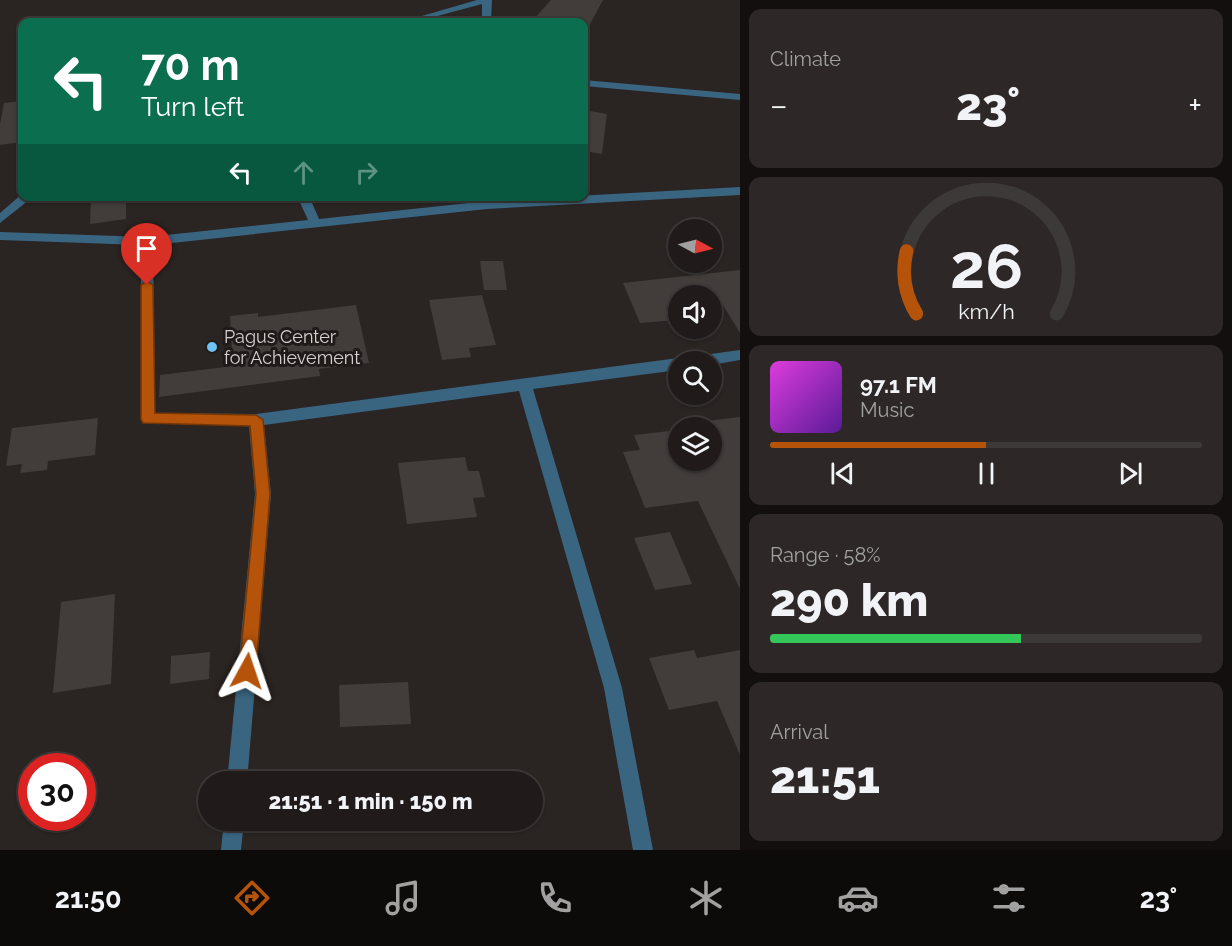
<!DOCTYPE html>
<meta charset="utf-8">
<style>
body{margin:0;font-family:Raleway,sans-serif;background:#2d2827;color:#f1f3f6;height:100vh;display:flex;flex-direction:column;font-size:22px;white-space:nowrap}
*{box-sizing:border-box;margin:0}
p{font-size:20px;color:#a2a1a2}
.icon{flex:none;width:33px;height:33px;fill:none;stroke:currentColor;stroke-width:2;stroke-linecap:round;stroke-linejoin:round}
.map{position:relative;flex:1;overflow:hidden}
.drawer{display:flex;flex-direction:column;gap:9px;padding:9px;background:#120f0e;width:492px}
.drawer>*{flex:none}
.hud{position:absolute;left:18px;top:18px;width:570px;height:183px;border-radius:12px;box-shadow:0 2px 4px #0004,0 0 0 2px #3d3939;background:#0b6e4f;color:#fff;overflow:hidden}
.needle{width:39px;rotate:97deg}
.buttons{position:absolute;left:668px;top:219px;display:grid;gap:12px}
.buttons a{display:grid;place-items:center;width:54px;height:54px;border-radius:50%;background:#201b1a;box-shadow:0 2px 4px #0004,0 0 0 2px #3d3939;font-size:30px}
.speed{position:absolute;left:18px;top:753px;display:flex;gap:12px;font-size:30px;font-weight:700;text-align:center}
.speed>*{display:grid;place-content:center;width:78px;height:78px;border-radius:50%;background:#201b1a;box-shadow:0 2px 4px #0004,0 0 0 2px #3d3939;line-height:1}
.speed .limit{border:9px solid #d22;background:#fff;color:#111}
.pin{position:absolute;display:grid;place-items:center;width:51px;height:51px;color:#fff;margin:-62px -26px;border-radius:50% 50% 50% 0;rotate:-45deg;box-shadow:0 0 6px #0007}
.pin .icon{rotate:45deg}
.me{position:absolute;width:66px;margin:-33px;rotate:5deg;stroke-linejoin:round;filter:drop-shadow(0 0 4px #0008)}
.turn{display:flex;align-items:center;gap:21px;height:126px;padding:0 24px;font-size:27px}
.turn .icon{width:78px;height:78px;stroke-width:2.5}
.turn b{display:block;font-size:42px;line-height:51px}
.lanes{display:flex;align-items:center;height:57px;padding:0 24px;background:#0003;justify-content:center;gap:30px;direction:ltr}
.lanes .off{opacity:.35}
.big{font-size:45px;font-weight:800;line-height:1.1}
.drawer .widget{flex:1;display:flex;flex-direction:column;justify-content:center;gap:9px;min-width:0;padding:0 21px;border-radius:12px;background:#2d2827}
.drawer .dial{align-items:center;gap:0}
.dial svg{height:156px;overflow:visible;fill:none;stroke:#3d3939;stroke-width:7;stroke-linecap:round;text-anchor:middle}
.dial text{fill:#f1f3f6;stroke:none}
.song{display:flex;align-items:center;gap:18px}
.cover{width:72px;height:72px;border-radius:9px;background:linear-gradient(135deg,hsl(300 70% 55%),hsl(270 70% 35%))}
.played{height:6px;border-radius:3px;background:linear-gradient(90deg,#b45309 50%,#3d3939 50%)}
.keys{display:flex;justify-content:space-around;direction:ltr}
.heat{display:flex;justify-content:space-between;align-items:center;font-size:33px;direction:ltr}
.charge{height:9px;border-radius:4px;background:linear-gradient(90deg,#34c759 58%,#3d3939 0)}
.trip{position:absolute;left:198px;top:771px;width:345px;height:60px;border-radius:30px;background:#201b1a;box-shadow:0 2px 4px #0004,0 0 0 2px #3d3939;font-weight:800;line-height:60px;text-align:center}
.tabs{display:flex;height:96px;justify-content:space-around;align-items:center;background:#0d0b0a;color:#a2a1a2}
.tabs .icon{width:42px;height:42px}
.tabs .current{color:#b45309}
.tabs b{font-size:27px;color:#f1f3f6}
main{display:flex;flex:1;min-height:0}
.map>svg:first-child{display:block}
</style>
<main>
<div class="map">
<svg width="740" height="850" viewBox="0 0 740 850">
<rect width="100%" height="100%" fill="#2a2422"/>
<path fill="#423c3b" d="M 551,0 L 603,0 L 589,26 L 584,25 L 584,22 L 564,20 L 562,22 L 531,22 Z
M 22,101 L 22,142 L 0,145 L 0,124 L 4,103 Z
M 584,110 L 607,114 L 602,154 L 584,151 Z
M 91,196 L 126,196 L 126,219 L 90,224 Z
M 480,261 L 503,261 L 507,290 L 484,290 Z
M 740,270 L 740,333 L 723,305 L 711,306 L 711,296 L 678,296 L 678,320 L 640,323 L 623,283 Z
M 482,295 L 496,345 L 469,348 L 471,357 L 442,360 L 429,300 Z
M 356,305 L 369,363 L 319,369 L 320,376 L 159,397 L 160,375 L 233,366 L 230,316 L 258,313 L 258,317 Z
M 740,417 L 740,589 L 698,501 L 645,508 L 623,452 L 640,450 L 634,435 L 678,430 L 678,460 L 711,460 L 711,428 L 692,428 L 690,423 Z
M 98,418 L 95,455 L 48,461 L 47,470 L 20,473 L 22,464 L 6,466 L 12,428 Z
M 465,457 L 468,471 L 479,471 L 485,497 L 473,498 L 477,517 L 407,524 L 398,463 Z
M 670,532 L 692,584 L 655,590 L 634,538 Z
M 115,594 L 111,684 L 53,693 L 61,602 Z
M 694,650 L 697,658 L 740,650 L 740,755 L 717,701 L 669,710 L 649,658 Z
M 210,652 L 209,679 L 170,684 L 171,656 Z
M 408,682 L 411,724 L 340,727 L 339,685 Z"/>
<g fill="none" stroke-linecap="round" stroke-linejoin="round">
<path fill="#396580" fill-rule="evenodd" d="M 477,0 L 492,0 L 491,22 L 482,22 L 482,4 L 415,22 L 401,22 Z
M 584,80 L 740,94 L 740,100 L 584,86 Z
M 740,187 L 740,195 L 487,209 L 153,245 L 155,413 L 256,414 L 678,358 L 684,362 L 678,362 L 678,370 L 533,389 L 622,688 L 653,850 L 633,850 L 604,688 L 519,391 L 264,425 L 271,494 L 247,782 L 227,782 L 255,494 L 249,426 L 143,423 L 141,419 L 141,245 L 0,240 L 0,232 L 147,237 L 308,220 L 297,196 L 309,196 L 319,219 L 487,201 Z
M 22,194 L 22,196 L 34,196 L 0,223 L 0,213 Z
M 740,350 L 740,360 L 711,365 L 711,362 L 689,362 L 696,356 Z
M 224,820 L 244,820 L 241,850 L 221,850 Z"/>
</g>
<path fill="#b45309" stroke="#753606" stroke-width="1.5" d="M 147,281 L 153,285 L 155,413 L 256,415 L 263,420 L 270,494 L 256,671 L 253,677 L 247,679 L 241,677 L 239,671 L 256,494 L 250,426 L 143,423 L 141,419 L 141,285 Z"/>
<circle fill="#70c2f4" stroke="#201a19" stroke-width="2" cx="212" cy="347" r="6"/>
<g text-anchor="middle" stroke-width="6" stroke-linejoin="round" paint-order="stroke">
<g font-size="18" fill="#d5d1d0" stroke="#201a19" text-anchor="start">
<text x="224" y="343">Pagus Center<tspan x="224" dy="21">for Achievement</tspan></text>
</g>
</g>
</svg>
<div class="buttons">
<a><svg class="needle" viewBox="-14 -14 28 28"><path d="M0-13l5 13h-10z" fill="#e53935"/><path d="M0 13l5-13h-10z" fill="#a2a1a2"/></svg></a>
<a><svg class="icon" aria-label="sound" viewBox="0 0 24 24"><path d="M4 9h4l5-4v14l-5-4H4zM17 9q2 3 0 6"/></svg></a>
<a><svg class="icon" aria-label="search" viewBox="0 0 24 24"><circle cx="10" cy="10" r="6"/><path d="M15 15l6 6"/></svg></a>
<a><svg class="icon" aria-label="layers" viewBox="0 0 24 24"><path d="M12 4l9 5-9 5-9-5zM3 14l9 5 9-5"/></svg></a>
</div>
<div class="speed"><div class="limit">30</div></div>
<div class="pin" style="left:147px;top:285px;background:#d93025"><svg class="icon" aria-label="arrive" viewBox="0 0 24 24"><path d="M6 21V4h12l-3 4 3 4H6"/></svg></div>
<svg class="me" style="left:247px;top:671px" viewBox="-20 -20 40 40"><path d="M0-17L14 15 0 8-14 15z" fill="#b45309" stroke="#fff" stroke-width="4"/></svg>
<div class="trip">21:51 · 1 min · 150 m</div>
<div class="hud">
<div class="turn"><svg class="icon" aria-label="left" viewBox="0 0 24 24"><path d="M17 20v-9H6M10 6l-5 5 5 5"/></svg><div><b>70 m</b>Turn left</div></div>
<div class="lanes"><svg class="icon" aria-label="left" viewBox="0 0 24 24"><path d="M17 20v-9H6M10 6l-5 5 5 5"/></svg><svg class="icon off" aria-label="ahead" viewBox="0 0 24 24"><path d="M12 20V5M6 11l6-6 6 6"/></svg><svg class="icon off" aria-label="right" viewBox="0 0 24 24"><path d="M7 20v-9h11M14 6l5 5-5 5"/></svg></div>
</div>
</div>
<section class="drawer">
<div class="widget"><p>Climate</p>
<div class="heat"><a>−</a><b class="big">23°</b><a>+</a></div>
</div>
<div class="widget dial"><svg viewBox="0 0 100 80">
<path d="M14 69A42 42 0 1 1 86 69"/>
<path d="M14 69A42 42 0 0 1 9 37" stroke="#b45309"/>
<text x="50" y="56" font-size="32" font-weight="700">26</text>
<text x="50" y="72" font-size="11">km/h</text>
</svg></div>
<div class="widget">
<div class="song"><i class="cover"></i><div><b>97.1 FM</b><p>Music</p></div></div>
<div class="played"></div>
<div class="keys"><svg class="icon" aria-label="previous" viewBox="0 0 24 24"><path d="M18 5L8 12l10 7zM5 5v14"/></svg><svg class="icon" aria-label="pause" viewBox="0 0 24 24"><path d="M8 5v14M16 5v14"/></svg><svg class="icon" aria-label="next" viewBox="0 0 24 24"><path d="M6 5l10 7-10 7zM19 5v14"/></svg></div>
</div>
<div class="widget"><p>Range · 58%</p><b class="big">290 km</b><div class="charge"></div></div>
<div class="widget"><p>Arrival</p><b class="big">21:51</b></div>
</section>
</main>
<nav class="tabs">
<b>21:50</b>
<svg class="icon current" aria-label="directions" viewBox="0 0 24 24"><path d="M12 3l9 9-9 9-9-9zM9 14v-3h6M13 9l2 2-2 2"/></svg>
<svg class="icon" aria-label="music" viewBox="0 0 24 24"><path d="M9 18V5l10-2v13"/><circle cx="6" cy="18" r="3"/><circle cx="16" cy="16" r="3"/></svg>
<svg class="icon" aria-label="phone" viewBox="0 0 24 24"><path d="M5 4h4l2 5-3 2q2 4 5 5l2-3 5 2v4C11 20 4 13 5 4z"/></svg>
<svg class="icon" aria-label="climate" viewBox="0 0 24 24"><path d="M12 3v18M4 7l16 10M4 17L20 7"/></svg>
<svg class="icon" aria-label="car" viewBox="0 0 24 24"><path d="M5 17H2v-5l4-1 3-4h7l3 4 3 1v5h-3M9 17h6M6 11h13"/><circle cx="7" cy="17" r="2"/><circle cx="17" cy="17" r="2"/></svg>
<svg class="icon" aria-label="filters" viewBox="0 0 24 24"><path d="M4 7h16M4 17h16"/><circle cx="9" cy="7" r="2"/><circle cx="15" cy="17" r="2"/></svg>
<b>23°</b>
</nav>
